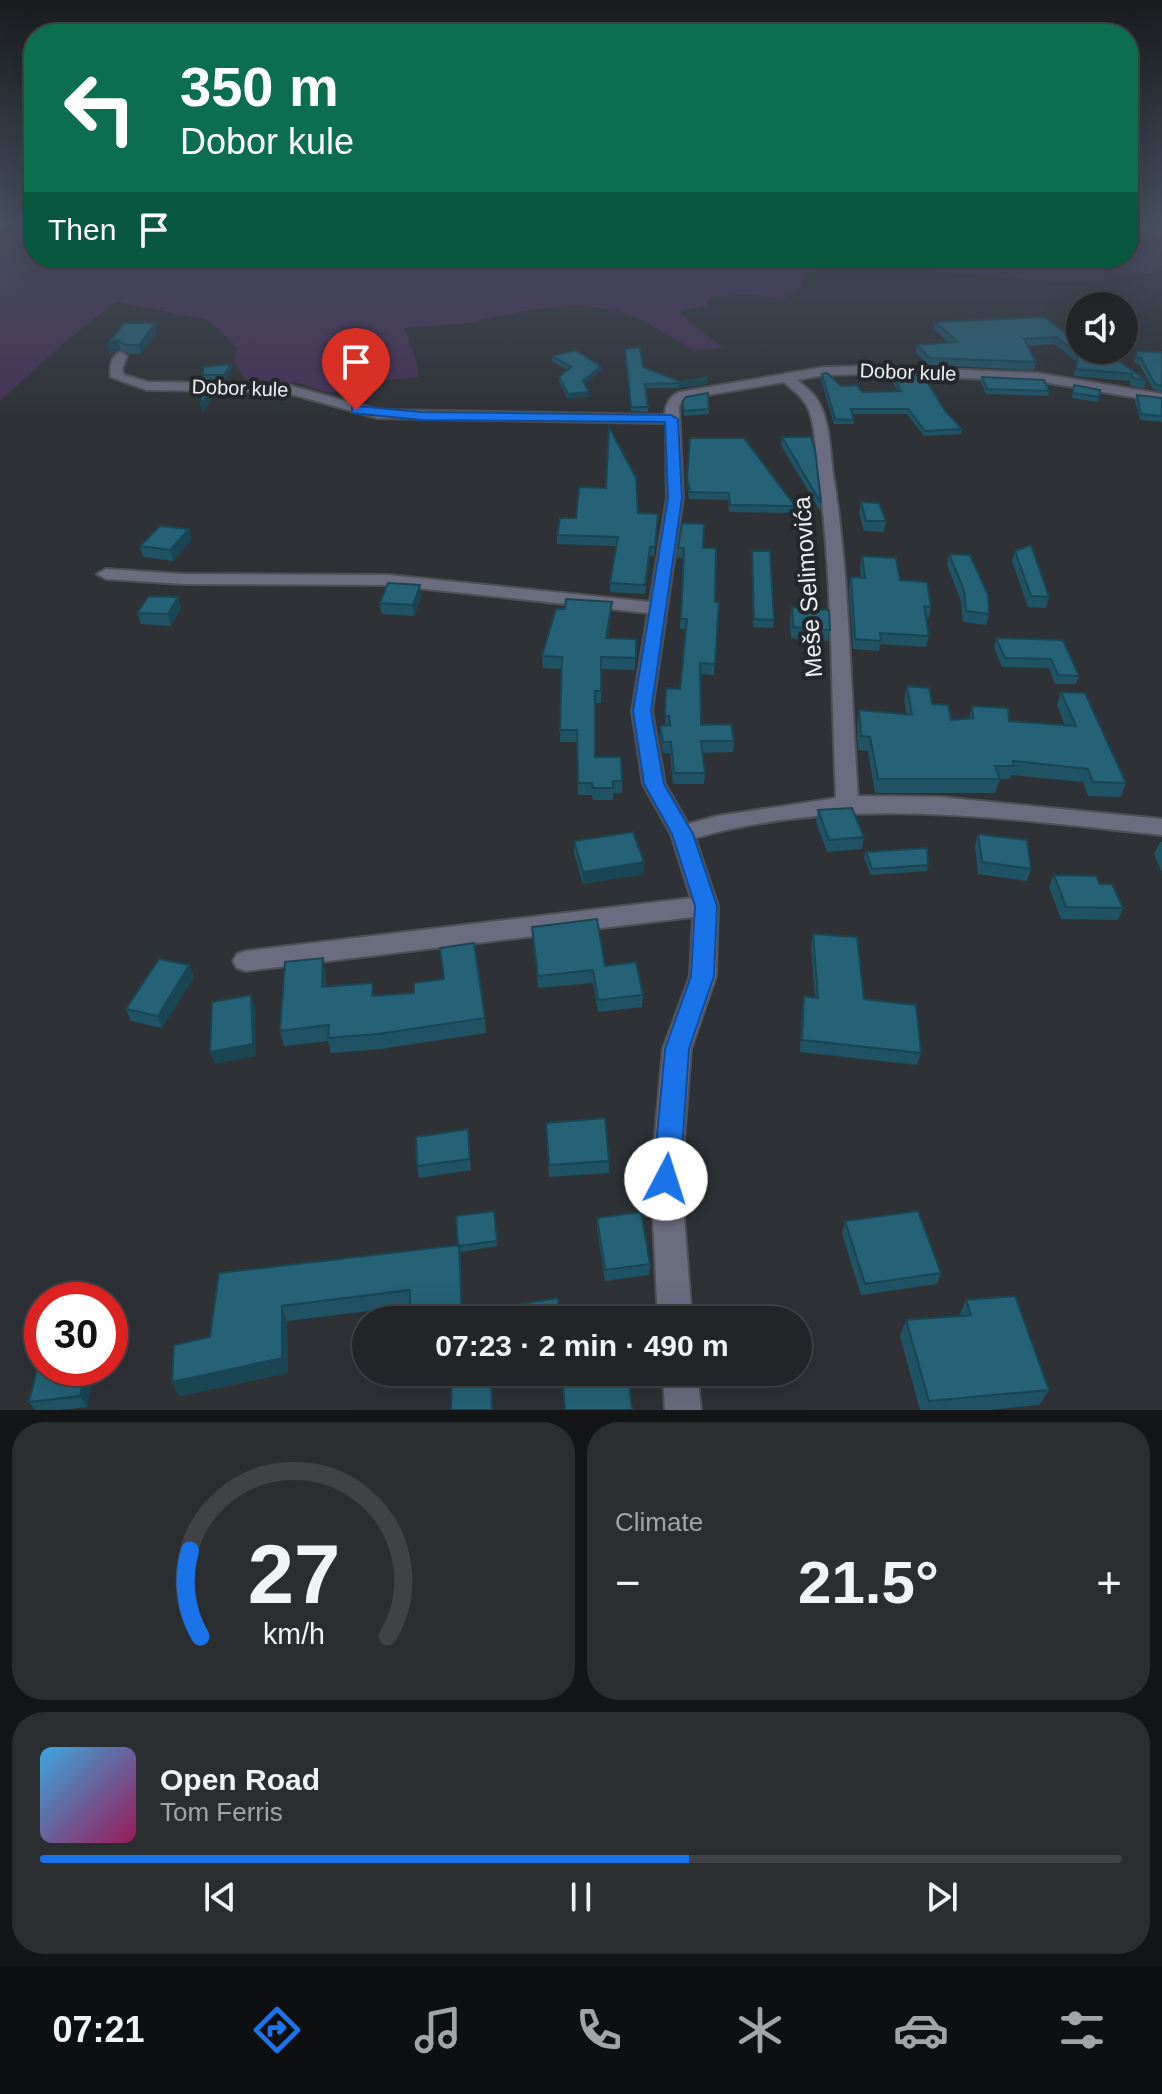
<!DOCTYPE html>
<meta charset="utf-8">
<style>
body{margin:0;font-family:Helvetica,sans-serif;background:#2a2e31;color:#f1f3f6;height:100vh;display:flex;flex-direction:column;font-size:30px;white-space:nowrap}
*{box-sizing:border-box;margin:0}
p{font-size:26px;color:#a2a5a8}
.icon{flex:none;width:44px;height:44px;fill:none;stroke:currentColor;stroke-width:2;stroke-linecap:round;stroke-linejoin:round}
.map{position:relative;height:1410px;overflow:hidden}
.drawer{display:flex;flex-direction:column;gap:12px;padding:12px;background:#131517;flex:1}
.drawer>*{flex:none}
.hud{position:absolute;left:24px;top:24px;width:1114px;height:244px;border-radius:32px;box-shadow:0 8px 32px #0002,0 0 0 2px #3f4346;background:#0b6e4f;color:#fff;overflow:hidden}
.fabs{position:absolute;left:1066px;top:292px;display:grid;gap:16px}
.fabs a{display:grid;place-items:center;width:72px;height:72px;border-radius:50%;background:#222629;box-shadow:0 8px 32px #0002,0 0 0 2px #3f4346;font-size:40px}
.speed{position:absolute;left:24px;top:1282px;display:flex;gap:16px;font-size:40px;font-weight:700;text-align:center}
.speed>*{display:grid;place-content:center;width:104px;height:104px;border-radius:50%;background:#222629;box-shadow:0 8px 32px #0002,0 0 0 2px #3f4346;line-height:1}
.speed .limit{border:12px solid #d22;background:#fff;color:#111}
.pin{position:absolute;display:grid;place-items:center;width:68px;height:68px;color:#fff;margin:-82px -34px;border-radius:50% 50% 50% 0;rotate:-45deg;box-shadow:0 0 8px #0007}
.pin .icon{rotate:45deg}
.me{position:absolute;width:88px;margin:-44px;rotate:5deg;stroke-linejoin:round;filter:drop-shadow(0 0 6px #0008)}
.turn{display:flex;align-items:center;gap:28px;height:168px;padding:0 24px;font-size:36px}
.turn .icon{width:104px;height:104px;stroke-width:2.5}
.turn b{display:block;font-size:56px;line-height:68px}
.then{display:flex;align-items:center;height:76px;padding:0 24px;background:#0003;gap:16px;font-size:30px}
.big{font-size:60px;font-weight:800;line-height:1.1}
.drawer .widget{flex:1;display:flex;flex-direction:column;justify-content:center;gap:12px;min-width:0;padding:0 28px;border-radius:32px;background:#2a2e31}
.drawer .dial{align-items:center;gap:0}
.dial svg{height:208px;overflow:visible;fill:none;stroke:#3f4346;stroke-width:7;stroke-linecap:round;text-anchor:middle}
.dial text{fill:#f1f3f6;stroke:none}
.song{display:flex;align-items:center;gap:24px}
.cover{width:96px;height:96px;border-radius:12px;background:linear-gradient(135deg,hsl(200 70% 55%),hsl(330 70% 35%))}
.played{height:8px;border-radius:4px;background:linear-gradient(90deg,#1a73e8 60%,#3f4346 60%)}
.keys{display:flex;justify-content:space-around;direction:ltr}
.heat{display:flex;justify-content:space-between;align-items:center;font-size:44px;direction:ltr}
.drawer .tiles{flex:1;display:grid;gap:12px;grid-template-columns:1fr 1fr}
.widget:last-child{grid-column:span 2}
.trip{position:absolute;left:352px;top:1306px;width:460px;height:80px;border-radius:40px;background:#222629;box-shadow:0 8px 32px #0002,0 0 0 2px #3f4346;font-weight:800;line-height:80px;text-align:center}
.menu{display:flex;height:128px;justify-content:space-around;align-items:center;background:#0e0f10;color:#a2a5a8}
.menu .icon{width:56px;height:56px}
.menu .current{color:#1a73e8}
.menu b{font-size:36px;color:#f1f3f6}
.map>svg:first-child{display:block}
</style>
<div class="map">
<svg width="1162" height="1410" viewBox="0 0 1162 1410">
<rect width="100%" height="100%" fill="#2e3237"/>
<path fill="#473257" d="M 18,220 L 34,220 L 34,258 L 1128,258 L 1128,227 L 1162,234 L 1162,270 C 1063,297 959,267 858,267 C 840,267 822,271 804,272 L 800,290 L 782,299 L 751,294 L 711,296 L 707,305 L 678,312 L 723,348 L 695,351 L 642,320 L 616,310 L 578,305 L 528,310 L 469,323 L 404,328 L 416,360 L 419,377 L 375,381 L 328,393 L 299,383 L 245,379 L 234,362 L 237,347 L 208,320 L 116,302 L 66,341 L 0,401 L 0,236 Z"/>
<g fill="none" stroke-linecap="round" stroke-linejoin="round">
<defs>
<path id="minor" d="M 1128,221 L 1162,228 L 1162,234 L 1128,227 Z
M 121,352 L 127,356 L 122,369 L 124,375 L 148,382 L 284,384 L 378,410 L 665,415 C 665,405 670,395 680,392 L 824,367 L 869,366 L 1037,373 L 1162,394 L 1162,402 L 1037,381 L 869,374 L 824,375 L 797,380 C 804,386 814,393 818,401 C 830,421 830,451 833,473 C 850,580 850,688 858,796 L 941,797 L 1162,819 L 1162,835 C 1005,819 850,794 695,838 L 718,906 L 716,976 L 691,1049 L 681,1179 L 692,1320 L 658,1320 L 651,1179 L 663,1049 L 690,976 L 693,917 L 246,971 L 237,968 L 233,961 L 237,954 L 246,951 L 691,898 L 671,834 L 643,784 L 632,711 L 648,613 L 389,585 L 183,584 L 106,579 L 97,574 L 106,569 L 183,574 L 389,575 L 650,602 L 667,498 L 666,423 L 378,418 L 283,392 L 147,390 L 111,377 C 109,368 111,355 121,352 ZM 784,382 C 791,388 801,396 806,404 C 816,422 815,449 818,469 C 833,578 831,688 836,798 L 717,816 L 688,824 L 665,784 L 652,711 L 683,498 L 679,406 L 684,399 Z
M 663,1372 L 697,1372 L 701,1410 L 665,1410 Z"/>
<path id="primary" d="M 4,220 L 15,220 L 0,231 L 0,223 Z"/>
</defs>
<use href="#minor" stroke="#4d5055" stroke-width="4"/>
<use href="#primary" stroke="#4d5055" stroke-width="4"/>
<use href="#minor" fill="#6a6c80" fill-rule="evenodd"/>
<use href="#primary" fill="#a0a4cd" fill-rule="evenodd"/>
</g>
<path fill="#205465" d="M 935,322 L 1062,331 L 1146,380 L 1144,388 L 1131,386 L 1130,381 L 1074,376 L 1076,361 L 1054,344 L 1027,346 L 1036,362 L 1034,370 L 929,365 L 916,353 L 917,345 L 949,343 L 934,329 Z
M 124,323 L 157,332 L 141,354 L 129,354 L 120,349 L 109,354 Z
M 625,349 L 643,367 L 681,382 L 707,384 L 678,388 L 646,388 L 648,412 L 631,411 Z
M 1137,351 L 1162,352 L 1162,393 L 1153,389 L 1139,364 L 1134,363 Z
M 552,356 L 601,366 L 601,370 L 585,384 L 589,392 L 589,397 L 568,399 L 559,381 L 559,377 L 567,370 L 552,361 Z
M 232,369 L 225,380 L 204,380 L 203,375 Z
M 822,374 L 841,386 L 862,392 L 898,391 L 891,380 L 892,375 L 946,412 L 962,429 L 961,434 L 924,436 L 907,414 L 852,414 L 854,420 L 853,424 L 834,424 L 821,379 Z
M 982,377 L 1049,391 L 1048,396 L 986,394 L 981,382 Z
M 1074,385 L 1099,397 L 1098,402 L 1072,398 Z
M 1137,395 L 1162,398 L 1162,422 L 1140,420 L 1135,400 Z
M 682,402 L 709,409 L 709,414 L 684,416 Z
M 782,437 L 821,503 L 820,511 L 781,445 Z
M 690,438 L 795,506 L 794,513 L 729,512 L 728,500 L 689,499 L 687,485 Z
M 861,502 L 886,521 L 884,532 L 864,531 L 859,513 Z
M 638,513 L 658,514 L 654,556 L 650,556 L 645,594 L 610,592 L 610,583 L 616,546 L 557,544 L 557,535 L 576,518 Z
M 189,529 L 191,540 L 173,561 L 143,557 L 140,546 Z
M 678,548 L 703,548 L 715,602 L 719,602 L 714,675 L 700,674 L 701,725 L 734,741 L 733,752 L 702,753 L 705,773 L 704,784 L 673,784 L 670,753 L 663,753 L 660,737 L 660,726 L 665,726 L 666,688 L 680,689 L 686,629 L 680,629 L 683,558 L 677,558 Z
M 752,551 L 774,620 L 773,628 L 753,627 Z
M 1015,551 L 1049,597 L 1046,608 L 1028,607 L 1012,561 Z
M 949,554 L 989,614 L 986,625 L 963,622 L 961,601 L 947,565 Z
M 862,556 L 900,580 L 931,607 L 929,617 L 926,617 L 929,636 L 926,647 L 880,644 L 879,651 L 853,649 L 849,588 L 851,577 L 861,578 L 860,567 Z
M 421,596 L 414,616 L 381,614 L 380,603 Z
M 178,597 L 181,608 L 171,626 L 141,624 L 137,613 Z
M 612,602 L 608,638 L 636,639 L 635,670 L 601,669 L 601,703 L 595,703 L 595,757 L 622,781 L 622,793 L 613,793 L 613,800 L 593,800 L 592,795 L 578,795 L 578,742 L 560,742 L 562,669 L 543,668 L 542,656 L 565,609 Z
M 792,607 L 830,630 L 828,641 L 791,638 L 790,618 Z
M 996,638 L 1063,640 L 1079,676 L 1076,684 L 1055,684 L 1049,668 L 1002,667 L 994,647 Z
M 907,686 L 932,704 L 951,720 L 969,718 L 972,706 L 1009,721 L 1065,726 L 1057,705 L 1061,692 L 1126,783 L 1121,797 L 1088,796 L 1083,782 L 1011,775 L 1009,779 L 1000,779 L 995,793 L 875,793 L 868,751 L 858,750 L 857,724 L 859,710 L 907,715 L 904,699 Z
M 818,810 L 864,837 L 862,849 L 827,852 L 816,822 Z
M 978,834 L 1031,869 L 1027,881 L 978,874 L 975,846 Z
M 574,841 L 644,862 L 644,874 L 583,884 L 574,853 Z
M 1160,842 L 1162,842 L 1162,873 L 1154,854 Z
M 866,852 L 928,865 L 927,871 L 871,875 L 864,858 Z
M 1054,875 L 1100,884 L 1123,908 L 1118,920 L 1061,919 L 1049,887 Z
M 532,927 L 643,995 L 642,1007 L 598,1012 L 593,983 L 538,988 Z
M 813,934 L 864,999 L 921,1053 L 917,1065 L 800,1052 L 802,1008 L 804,996 L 815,997 L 811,946 Z
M 189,965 L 194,977 L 162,1028 L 131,1021 L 126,1009 Z
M 326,973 L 326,986 L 485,1018 L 486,1033 L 381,1049 L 331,1053 L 328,1041 L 284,1046 L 280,1031 Z
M 546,1123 L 609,1161 L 609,1173 L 549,1177 Z
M 468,1129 L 471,1170 L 419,1178 L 417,1166 Z
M 494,1211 L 497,1246 L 460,1252 L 463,1320 L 410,1320 L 410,1306 L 287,1321 L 288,1373 L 179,1396 L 172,1382 L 210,1337 L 219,1273 L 458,1245 Z
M 597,1218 L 650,1264 L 649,1275 L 605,1281 L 597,1229 Z
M 845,1221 L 941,1273 L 937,1284 L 861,1295 L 842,1233 Z
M 966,1300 L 1049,1390 L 1039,1405 L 989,1410 L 920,1410 L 900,1336 L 906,1320 L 959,1316 Z
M 95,1368 L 87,1407 L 59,1410 L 35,1410 L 29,1402 Z"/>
<path fill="#1a4553" d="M 155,323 L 157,332 L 141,354 L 139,345 Z
M 117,340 L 120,349 L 109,354 L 107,345 Z
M 231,364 L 232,369 L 225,380 L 224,375 Z
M 601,366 L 601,370 L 583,386 L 583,381 Z
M 707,380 L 707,384 L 678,388 L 679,383 Z
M 214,385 L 215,394 L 203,413 L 201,404 Z
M 589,392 L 589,397 L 568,399 L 568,394 Z
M 189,529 L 191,540 L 173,561 L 170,550 Z
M 420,585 L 421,596 L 414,616 L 413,605 Z
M 178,597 L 181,608 L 171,626 L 168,614 Z
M 612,602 L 611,613 L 606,650 L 606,638 Z
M 644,862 L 644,874 L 583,884 L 583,872 Z
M 323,958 L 326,973 L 325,1002 L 322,987 Z
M 189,965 L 194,977 L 162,1028 L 158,1016 Z
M 251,995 L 255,1007 L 256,1056 L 215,1064 L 210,1052 Z
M 459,1245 L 461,1260 L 463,1320 L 462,1320 Z
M 282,1306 L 287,1321 L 288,1373 L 179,1396 L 172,1382 Z
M 86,1368 L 95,1368 L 87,1407 L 80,1396 Z"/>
<path fill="#256276" stroke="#1a4553" stroke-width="2" d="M 1045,317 L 1062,331 L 1075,330 L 1080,334 L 1080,350 L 1103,350 L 1146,380 L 1133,378 L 1132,374 L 1076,369 L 1078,354 L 1056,337 L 1024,339 L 1036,362 L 930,358 L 917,345 L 958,342 L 935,322 Z
M 124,323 L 155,323 L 139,345 L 126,345 L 117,340 L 107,345 Z
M 640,347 L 643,367 L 681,382 L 707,377 L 707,380 L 679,383 L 645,384 L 648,407 L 631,407 L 625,349 Z
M 575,350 L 601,366 L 583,381 L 589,392 L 568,394 L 559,377 L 571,367 L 552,356 Z
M 1137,351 L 1162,352 L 1162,386 L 1155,384 L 1141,358 L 1136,357 Z
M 231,364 L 224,375 L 203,375 L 203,367 Z
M 827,373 L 841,386 L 857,385 L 862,392 L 901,391 L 892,375 L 923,375 L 946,412 L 962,429 L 925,431 L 908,409 L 851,409 L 854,420 L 835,419 L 822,374 Z
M 982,377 L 1044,380 L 1049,391 L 987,389 Z
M 201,384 L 214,385 L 201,404 Z
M 1074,385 L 1100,390 L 1099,397 L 1073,393 Z
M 708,393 L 709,409 L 684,411 L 682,402 L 686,397 Z
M 1137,395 L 1162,398 L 1162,416 L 1141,414 Z
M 609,427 L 636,478 L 638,513 L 658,514 L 655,547 L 650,547 L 645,585 L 610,583 L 618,537 L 557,535 L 560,518 L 576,518 L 579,487 L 606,488 Z
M 782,437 L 811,437 L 815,449 L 821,503 Z
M 690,438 L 744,438 L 795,506 L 730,505 L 729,493 L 690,492 L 687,478 Z
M 861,502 L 879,503 L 886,521 L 866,521 Z
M 682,523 L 704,524 L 703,548 L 716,548 L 715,602 L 719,602 L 715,664 L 700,663 L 701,725 L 731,724 L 734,741 L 701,741 L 705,773 L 674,773 L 671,742 L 663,742 L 660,726 L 670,725 L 669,716 L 665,716 L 666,688 L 680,689 L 687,619 L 681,619 L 684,548 L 678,548 Z
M 160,526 L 189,529 L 170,550 L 140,546 Z
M 1031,545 L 1049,597 L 1031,596 L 1015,551 Z
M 752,551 L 770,551 L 774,620 L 754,619 Z
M 949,554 L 970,555 L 988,595 L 989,614 L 966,611 L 964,590 Z
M 862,556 L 896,558 L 900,580 L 927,582 L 931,607 L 924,606 L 929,636 L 880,633 L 881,641 L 855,639 L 851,577 L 865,578 Z
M 388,583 L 420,585 L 413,605 L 380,603 Z
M 149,596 L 178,597 L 168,614 L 137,613 Z
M 566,599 L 612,602 L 606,638 L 636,639 L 636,658 L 601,657 L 601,691 L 595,691 L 595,757 L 621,757 L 622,781 L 613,781 L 613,788 L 593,788 L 592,783 L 578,783 L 577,730 L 560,730 L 562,657 L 542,656 L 556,609 L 565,609 Z
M 792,607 L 829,610 L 830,630 L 793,627 Z
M 996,638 L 1063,640 L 1079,676 L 1058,675 L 1051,659 L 1005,658 Z
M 907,686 L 929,688 L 932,704 L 948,705 L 951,720 L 973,718 L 972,706 L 1008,708 L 1009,721 L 1076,726 L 1061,692 L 1085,693 L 1126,783 L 1093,782 L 1088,769 L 1013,761 L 1014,766 L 995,766 L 1000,779 L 878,779 L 870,737 L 861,736 L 859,710 L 912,715 Z
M 852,808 L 864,837 L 829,840 L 818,810 Z
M 633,832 L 644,862 L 583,872 L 574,841 Z
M 978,834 L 1027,840 L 1031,869 L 982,862 Z
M 927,848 L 928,865 L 872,869 L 866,852 Z
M 1054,875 L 1096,876 L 1100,884 L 1112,884 L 1123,908 L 1066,907 Z
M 597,919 L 605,966 L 636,962 L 643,995 L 598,1000 L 593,970 L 538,976 L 532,927 Z
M 813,934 L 857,937 L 864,999 L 916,1005 L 921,1053 L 802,1040 L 804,996 L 818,998 Z
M 474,943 L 485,1018 L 378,1034 L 328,1038 L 329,1025 L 280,1031 L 285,962 L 323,958 L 322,987 L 373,983 L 372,996 L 414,993 L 414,983 L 444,979 L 440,948 Z
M 159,959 L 189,965 L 158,1016 L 126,1009 Z
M 251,995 L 253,1044 L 210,1052 L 212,1002 Z
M 605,1118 L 609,1161 L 549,1165 L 546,1123 Z
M 468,1129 L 470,1159 L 417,1166 L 416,1137 Z
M 494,1211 L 497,1241 L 458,1246 L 456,1216 Z
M 918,1211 L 941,1273 L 865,1284 L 845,1221 Z
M 641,1212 L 650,1264 L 605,1270 L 597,1218 Z
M 459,1245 L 462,1320 L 410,1320 L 410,1290 L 282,1306 L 282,1358 L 172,1382 L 174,1345 L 210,1337 L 219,1273 Z
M 1015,1296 L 1049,1390 L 929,1401 L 906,1320 L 971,1315 L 966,1300 Z
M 558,1298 L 560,1320 L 522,1320 L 520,1304 Z
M 42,1348 L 42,1368 L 86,1368 L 80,1396 L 29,1402 Z
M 570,1372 L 628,1372 L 632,1410 L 565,1410 L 562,1373 Z
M 491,1374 L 492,1410 L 451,1410 L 452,1378 Z"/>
<linearGradient id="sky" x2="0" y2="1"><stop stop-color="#191c1e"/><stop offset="0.53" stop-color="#464f5e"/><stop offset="1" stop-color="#464f5e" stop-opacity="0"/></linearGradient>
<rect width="1162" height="417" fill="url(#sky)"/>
<path fill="#1a73e8" stroke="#114b97" stroke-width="2" d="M 356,406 L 422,412 L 671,415 L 678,419 L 682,498 L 651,711 L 664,784 L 693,834 L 717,906 L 714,976 L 689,1049 L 680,1179 L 676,1188 L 666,1192 L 657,1188 L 653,1179 L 665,1049 L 691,976 L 695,906 L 672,834 L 644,784 L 633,711 L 668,498 L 665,422 L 422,420 L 352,413 L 352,407 Z"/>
<g text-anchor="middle" stroke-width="8" stroke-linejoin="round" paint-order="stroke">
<g font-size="20" fill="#edf0f3" stroke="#24282d">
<text transform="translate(908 372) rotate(2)" y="7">Dobor kule</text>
<text transform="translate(240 388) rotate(2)" y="7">Dobor kule</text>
</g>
<g font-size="24" fill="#edf0f3" stroke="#24282d">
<text transform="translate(808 587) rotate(-94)" y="8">Meše Selimovića</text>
</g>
</g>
</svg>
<div class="fabs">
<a><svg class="icon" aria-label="sound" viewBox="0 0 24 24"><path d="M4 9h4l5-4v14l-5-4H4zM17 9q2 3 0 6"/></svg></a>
</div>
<div class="speed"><div class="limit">30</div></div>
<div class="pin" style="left:356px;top:410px;background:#d93025"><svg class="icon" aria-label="arrive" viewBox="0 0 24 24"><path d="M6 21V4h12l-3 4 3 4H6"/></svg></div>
<svg class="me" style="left:666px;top:1179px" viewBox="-20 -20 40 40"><circle r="19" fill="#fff"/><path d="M0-13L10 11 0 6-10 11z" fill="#1a73e8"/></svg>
<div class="trip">07:23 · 2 min · 490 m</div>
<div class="hud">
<div class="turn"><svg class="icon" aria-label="left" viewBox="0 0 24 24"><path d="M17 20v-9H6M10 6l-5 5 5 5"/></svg><div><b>350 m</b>Dobor kule</div></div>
<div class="then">Then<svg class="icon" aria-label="arrive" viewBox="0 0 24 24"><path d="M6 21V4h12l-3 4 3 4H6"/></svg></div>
</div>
</div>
<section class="drawer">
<div class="tiles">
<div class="widget dial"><svg viewBox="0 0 100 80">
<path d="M14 69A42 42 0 1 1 86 69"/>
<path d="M14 69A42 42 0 0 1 10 36" stroke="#1a73e8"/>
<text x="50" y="56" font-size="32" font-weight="700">27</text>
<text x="50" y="72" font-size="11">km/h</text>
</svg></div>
<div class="widget"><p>Climate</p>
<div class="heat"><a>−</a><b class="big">21.5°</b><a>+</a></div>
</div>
<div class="widget">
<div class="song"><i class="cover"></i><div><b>Open Road</b><p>Tom Ferris</p></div></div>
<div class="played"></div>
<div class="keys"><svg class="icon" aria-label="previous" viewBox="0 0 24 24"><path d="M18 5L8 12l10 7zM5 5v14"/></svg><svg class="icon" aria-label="pause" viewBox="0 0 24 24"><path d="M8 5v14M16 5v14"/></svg><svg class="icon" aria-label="next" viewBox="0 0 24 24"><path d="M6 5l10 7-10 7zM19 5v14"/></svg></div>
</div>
</div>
</section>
<nav class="menu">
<b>07:21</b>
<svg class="icon current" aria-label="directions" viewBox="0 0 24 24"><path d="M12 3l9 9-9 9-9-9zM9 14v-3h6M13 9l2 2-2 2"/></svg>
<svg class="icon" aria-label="music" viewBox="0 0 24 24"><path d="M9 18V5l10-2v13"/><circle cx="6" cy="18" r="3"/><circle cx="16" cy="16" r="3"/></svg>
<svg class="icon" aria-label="phone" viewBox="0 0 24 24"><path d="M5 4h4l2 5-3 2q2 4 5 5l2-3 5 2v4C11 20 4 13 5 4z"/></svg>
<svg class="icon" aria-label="climate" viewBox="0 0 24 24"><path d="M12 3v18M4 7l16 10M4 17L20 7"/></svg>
<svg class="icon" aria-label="car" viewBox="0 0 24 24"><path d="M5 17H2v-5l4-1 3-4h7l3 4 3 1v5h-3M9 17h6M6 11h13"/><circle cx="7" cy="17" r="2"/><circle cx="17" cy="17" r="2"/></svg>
<svg class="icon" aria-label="filters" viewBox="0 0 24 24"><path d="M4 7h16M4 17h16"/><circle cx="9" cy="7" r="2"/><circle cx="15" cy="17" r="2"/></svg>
</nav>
